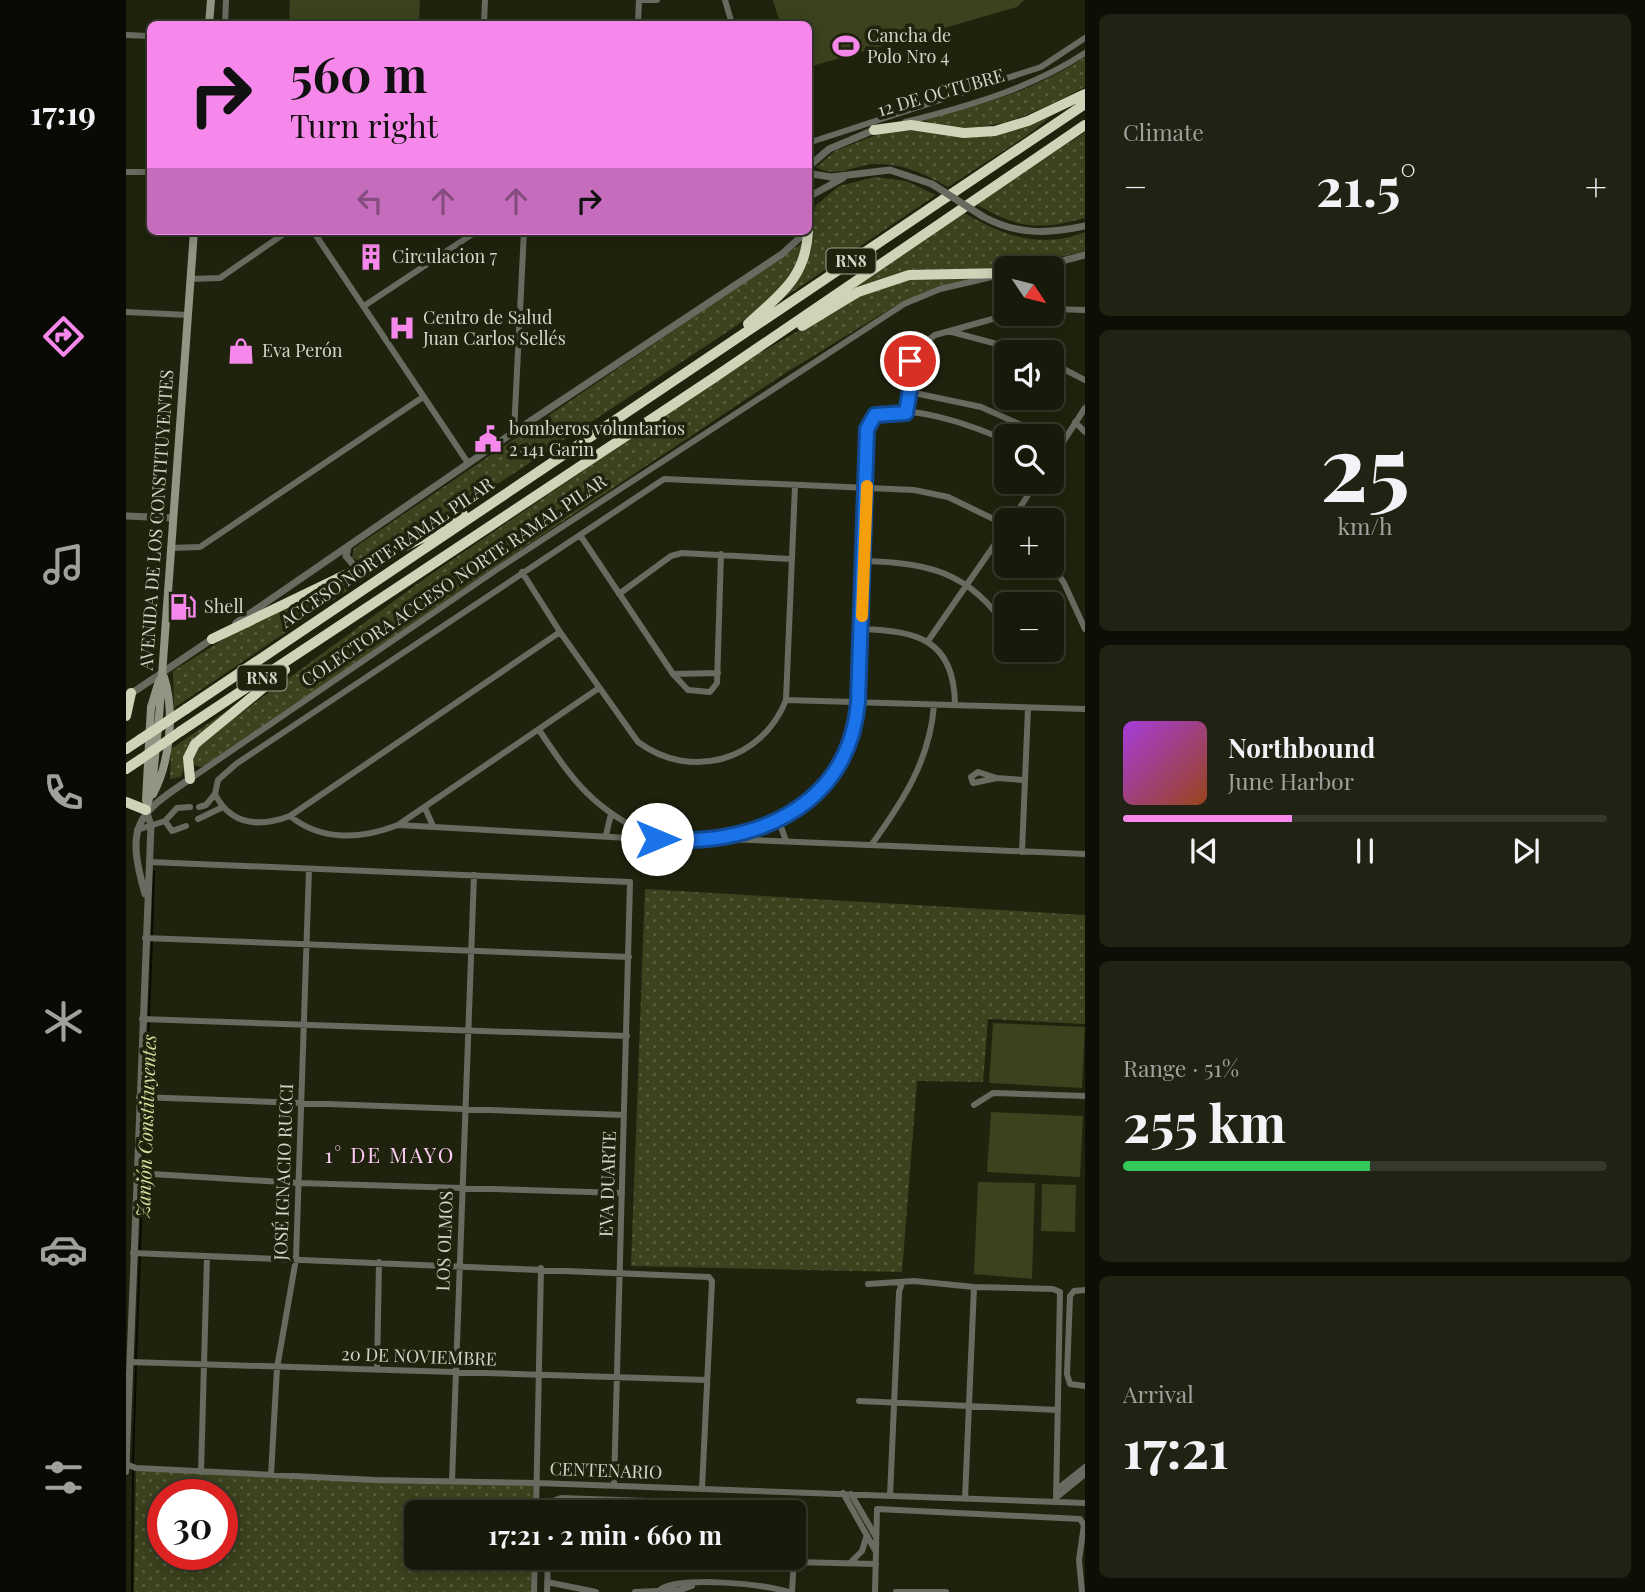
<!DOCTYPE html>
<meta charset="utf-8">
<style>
body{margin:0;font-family:"Playfair Display",serif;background:#202313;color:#f1f3f6;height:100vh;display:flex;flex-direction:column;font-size:26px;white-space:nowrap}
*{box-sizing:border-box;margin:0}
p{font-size:23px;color:#9ea19c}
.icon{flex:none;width:38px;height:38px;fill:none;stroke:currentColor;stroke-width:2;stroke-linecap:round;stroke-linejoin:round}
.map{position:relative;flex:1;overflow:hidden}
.side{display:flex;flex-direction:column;gap:14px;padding:14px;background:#0d0e06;width:560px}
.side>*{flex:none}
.top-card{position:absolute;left:21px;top:21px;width:665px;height:214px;border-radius:10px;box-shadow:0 4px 18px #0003,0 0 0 2px #36382b;background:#f788eb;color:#111;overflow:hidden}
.needle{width:46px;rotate:125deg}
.fabs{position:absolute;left:868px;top:256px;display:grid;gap:14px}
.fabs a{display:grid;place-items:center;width:70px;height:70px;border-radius:10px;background:#171a0a;box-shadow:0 4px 18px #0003,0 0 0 2px #36382b;font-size:35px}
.speed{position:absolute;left:21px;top:1479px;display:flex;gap:14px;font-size:35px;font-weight:700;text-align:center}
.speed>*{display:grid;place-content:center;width:91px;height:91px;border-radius:50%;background:#171a0a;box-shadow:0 4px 18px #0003,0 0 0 2px #36382b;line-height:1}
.speed .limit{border:10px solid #d22;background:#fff;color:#111}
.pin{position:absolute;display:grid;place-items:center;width:60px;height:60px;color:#fff;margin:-30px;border:4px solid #fff;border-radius:50%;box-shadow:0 2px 7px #0007}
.me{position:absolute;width:77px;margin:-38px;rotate:90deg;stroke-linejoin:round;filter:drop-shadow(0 0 5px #0008)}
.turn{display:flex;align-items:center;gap:24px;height:147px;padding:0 28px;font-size:32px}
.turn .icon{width:91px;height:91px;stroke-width:2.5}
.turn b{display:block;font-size:49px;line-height:60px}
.lanes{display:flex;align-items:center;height:66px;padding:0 28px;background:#0003;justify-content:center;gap:35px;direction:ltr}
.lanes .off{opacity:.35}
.big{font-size:52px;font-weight:700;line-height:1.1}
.side .card{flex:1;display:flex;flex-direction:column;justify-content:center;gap:10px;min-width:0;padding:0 24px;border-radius:10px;background:#202313}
.side .dial{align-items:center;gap:0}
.dial b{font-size:91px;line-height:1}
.song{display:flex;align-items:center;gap:21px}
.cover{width:84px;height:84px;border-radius:10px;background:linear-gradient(135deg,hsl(280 70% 55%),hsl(20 70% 35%))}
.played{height:7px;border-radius:4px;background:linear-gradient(90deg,#f788eb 35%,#36382b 35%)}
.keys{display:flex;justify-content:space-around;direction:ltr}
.heat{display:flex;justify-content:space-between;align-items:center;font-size:38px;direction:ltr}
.charge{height:10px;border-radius:5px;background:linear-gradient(90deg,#34c759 51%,#36382b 0)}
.trip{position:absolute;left:278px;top:1500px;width:402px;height:70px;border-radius:10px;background:#171a0a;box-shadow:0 4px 18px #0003,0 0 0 2px #36382b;font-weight:700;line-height:70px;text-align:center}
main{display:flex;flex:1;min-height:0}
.tabs{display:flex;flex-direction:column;width:126px;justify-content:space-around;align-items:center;background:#090a04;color:#9ea19c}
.tabs .icon{width:49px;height:49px}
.tabs .current{color:#f788eb}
.tabs b{font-size:32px;color:#f1f3f6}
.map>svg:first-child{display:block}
</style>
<main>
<nav class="tabs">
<b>17:19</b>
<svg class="icon current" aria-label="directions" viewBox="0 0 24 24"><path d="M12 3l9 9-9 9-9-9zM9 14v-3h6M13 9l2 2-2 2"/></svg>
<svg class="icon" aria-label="music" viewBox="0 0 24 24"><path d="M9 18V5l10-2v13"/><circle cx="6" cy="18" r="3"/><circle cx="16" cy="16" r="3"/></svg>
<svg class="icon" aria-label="phone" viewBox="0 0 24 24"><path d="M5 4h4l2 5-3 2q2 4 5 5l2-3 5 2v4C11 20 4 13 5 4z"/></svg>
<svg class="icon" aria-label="climate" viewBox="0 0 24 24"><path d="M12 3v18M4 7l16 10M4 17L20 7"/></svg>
<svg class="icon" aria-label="car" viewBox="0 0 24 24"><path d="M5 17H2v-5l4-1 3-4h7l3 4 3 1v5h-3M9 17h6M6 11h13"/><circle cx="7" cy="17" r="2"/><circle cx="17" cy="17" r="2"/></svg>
<svg class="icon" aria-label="filters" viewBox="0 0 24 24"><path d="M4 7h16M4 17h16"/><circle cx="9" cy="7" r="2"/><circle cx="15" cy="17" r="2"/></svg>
</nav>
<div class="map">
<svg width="959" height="1592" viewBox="0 0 959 1592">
<defs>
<pattern id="grass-dots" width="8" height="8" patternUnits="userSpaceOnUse" patternTransform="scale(1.75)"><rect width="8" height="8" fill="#3b421d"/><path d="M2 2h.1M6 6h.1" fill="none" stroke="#565d3c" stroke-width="1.8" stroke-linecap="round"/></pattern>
</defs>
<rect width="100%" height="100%" fill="#1f230d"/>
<path fill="url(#grass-dots)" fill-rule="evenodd" d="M 959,57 L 959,87 C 905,115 855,142 794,119 C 853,106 909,91 959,57 Z
M 931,111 L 902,135 L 822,187 C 799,174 776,163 749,164 C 729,165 709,179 690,167 L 709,151 L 758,132 L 798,130 L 833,136 Z
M 959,132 L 959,218 C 913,231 890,228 850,204 Z
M 749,177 L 780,181 L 810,195 L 653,301 C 686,268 684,249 689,206 L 713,186 Z
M 837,212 C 875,235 914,250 959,232 L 959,251 L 880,270 L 805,270 L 721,293 Z
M 679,241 C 670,283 645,299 613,324 L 331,511 L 234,561 L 226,558 L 228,548 Z
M 788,278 L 850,278 L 767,307 L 658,374 L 355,576 L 81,766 L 74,767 L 66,764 L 65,757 L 74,743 L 298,579 L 613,365 L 729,298 L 764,283 Z
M 273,554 L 271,557 L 48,708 L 47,671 L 106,634 Z
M 138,685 L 70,739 L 55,777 L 44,779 L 45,749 Z
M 519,889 L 959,915 L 959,1024 L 862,1019 L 857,1082 L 791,1081 L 776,1272 L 505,1266 Z
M 10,1468 L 411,1483 L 410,1512 L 290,1512 L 290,1558 L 409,1558 L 407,1592 L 8,1592 ZM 37,1494 L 96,1494 L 96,1554 L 37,1554 Z"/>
<path fill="#3b421d" d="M 164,0 L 294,0 L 293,24 L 163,24 Z
M 647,0 L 898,0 L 891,7 L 683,67 L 682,24 L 654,24 Z
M 867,1023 L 959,1027 L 956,1088 L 863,1083 Z
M 865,1112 L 957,1116 L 954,1177 L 861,1172 Z
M 852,1182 L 909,1183 L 906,1279 L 848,1274 Z
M 916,1184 L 950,1185 L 949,1232 L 915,1231 Z"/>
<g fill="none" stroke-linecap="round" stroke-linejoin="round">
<path stroke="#080b00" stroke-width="2" d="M 26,936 L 28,871
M 23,1016 L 26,942
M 20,1093 L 23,1022
M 17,1170 L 20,1099
M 14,1251 L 17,1176
M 10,1359 L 14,1256
M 7,1464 L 10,1365
M 6,1592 L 7,1470"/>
<path stroke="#686b60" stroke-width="6" d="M 513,0 L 531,0
M 599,0 L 606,24
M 99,24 L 100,0
M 358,24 L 359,0
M 512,24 L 513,0
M 0,35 L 24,36
M 779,122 C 840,107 906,88 959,53
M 682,143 L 915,67 L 959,38
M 0,172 L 24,172
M 187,231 L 342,463
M 64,279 L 94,278 L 162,231
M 238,306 L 351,231
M 926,309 L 959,310
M 0,312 L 62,315
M 826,332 L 901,352
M 926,363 L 959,380
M 784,392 L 855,407 L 920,436
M 780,413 L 785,383 L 784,361 L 789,350 L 809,335 L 888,313
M 949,422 L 959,432
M 388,432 L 398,231
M 926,459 L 959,408
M 886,520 L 911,481
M 454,535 L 547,674 L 562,690 L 584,692 L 591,683 L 595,554
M 44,548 L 74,547 L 297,397
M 738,561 C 800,562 844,572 880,627
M 926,565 L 938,583 L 959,629
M 396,572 L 434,632 L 512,742 C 565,781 636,761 660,700 L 669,486
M 493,594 L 545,556 L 556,553 L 665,559
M 735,629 C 791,631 828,639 829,704
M 434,632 L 164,816 C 134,827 105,826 89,794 L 92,780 L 110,764 L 538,479 L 788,490 L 822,497 L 880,525
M 802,641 L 880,528
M 547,674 L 592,673
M 660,700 L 959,709
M 413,730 C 449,784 467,808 526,837
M 871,778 L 847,783 L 845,777 L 852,772 L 871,778 L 897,780
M 64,779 L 370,570 L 778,304 L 814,289 L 866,277
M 73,807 L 80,805 L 89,794
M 299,808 L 307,826
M 164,816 C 196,842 236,839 272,825 L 473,688
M 72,819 L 97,807
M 39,821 L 46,831 L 60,826
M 653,821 L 660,841
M 272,825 L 538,840 L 600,839 L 959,854
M 11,830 L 39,821 L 51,808 L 64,807
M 480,835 L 485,814
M 610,837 C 674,820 726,770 732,702 L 741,429 L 745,419 C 772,398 853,427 880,441
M 746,844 C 777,801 804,760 808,705
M 896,852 L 902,708
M 23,862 L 504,882 L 488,1486
M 19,938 L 503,957
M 16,1019 L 501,1036
M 13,1097 L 498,1115
M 848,1105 L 867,1093 L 959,1096
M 10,1173 L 172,1183 L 496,1193
M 7,1253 L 583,1277 L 586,1281 L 576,1489
M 742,1284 L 788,1281 L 848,1287 L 927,1289 L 934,1292 L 930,1502
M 959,1290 L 948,1291 L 944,1296 L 941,1374 L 944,1384 L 959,1386
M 4,1362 L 581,1380
M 251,1370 L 253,1262
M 733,1401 L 932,1410
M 0,1472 L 0,1464 L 10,1468 L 248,1480 L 411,1483 L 959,1503
M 75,1472 L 81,1257
M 145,1475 L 151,1368 L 170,1259 L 183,869
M 326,1481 L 348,875
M 930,1490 L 959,1467
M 717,1493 L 749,1550
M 725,1494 L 750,1537
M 764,1496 L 773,1292 L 776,1283
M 931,1497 L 959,1474
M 839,1499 L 848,1287
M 410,1512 L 415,1268
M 423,1512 L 427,1501 L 435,1498 L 666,1506 L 670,1510 L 668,1543
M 668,1562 L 750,1564
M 724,1563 L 736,1551 L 741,1535
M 421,1582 L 470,1592
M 535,1589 C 558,1576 636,1584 663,1592
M 408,1592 L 409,1558
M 421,1592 L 422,1558
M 509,1592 L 554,1590 L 566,1586
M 666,1592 L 668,1558
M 749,1592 L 751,1509 L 954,1519 L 958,1525 L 953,1560 L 956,1592
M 770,1592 L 820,1592"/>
<path stroke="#686b60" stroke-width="7" d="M 682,167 L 703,149 L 748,130
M 686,174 L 705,177 L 764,170 L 806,184
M 686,195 L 717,178
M 682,206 L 682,227
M 856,216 C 890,235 922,234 959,226
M 909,268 L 959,255
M 0,516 L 46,518
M 222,547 L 220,556 L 231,569
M 110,623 L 388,432 L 656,254 L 680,232
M 3,695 L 89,637
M 19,894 C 0,827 9,815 64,779
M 0,1464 L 25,825 L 20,810"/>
<path stroke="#919583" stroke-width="8" d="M 83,24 L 85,0
M 27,794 C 44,762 49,712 38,677
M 20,800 L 25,707 L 33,681
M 20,810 L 26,787 L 33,717 L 68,231"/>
<path stroke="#ced4b8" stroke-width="10" d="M 748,130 L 785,125 L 838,133 L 869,131 L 902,121 L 959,94
M 622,324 C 654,294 680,278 682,231
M 676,326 L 732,292 L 783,275 L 880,273
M 86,639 L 298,537 L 337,514
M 60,709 L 959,104
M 0,716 L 5,693
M 55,731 L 586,379 L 959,125
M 0,749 L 15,739
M 0,769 L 15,759
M 64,779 L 62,758 L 69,744 L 159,670
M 0,802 L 20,810"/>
<path stroke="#686b60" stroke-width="7" d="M 806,184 L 856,216"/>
<path stroke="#ced4b8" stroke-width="10" d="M 15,739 L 60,709
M 15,759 L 55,731"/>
</g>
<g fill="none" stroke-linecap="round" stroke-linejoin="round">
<defs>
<path id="route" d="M 531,839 C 625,848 723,808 732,702 L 741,429 L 749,415 L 780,413 L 785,383 L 784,361"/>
</defs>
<use href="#route" stroke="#114b97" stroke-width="18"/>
<use href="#route" stroke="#1a73e8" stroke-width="12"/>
<path stroke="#f59e0b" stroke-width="12" d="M 736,616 L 741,486"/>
</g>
<defs>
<symbol id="stadium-bare" viewBox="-9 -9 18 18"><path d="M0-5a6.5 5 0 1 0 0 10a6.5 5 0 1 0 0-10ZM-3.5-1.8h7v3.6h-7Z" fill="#f788eb" stroke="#1f230d" stroke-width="2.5" paint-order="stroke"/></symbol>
<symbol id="building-bare" viewBox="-9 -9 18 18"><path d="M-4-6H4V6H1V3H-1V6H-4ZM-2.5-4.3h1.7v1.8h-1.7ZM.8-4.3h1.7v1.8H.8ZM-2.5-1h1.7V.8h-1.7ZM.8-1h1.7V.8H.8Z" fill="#f788eb" stroke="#1f230d" stroke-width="2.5" paint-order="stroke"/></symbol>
<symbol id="hospital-bare" viewBox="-9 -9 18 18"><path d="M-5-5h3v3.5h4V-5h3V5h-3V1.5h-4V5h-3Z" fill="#f788eb" stroke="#1f230d" stroke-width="2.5" paint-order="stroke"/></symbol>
<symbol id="shop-bare" viewBox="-9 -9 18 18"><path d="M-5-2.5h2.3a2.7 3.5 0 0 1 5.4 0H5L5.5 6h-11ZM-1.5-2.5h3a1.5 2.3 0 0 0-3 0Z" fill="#f788eb" stroke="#1f230d" stroke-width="2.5" paint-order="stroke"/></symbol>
<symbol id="civic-bare" viewBox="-9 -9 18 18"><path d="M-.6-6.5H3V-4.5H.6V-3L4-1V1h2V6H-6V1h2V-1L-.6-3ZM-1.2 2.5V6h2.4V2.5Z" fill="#f788eb" stroke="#1f230d" stroke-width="2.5" paint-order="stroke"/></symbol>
<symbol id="fuel-bare" viewBox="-9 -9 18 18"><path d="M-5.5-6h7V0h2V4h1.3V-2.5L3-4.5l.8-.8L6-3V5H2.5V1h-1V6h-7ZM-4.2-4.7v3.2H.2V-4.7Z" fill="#f788eb" stroke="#1f230d" stroke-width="2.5" paint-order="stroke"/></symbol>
</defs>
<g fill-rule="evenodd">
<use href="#stadium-bare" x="701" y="27" width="38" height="38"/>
<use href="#building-bare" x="226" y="238" width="38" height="38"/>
<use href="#hospital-bare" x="257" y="309" width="38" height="38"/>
<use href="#shop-bare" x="96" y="332" width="38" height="38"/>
<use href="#civic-bare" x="343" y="420" width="38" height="38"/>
<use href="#fuel-bare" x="38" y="588" width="38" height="38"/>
</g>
<g text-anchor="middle" stroke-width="7" stroke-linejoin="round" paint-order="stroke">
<g fill="#1f230d" stroke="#9da091" stroke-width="2">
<rect x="700.5" y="248.5" width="49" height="25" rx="5"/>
<rect x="111.5" y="665.5" width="49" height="25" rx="5"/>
</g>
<g font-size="16" font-weight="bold" fill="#d3d6c9">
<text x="725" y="267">RN8</text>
<text x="136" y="684">RN8</text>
</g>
<g font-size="18" fill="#d3d6c9" stroke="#1f230d" text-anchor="start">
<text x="741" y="42">Cancha de<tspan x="741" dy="21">Polo Nro 4</tspan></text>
<text x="266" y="263">Circulacion 7</text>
<text x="297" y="324">Centro de Salud<tspan x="297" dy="21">Juan Carlos Sellés</tspan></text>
<text x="136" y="357">Eva Perón</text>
<text x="383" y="435">bomberos voluntarios<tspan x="383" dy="21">2 141 Garin</tspan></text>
<text x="78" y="613">Shell</text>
</g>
<g font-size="18" fill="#d3d6c9" stroke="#1f230d">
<text transform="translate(815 93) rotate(-16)" y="6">12 DE OCTUBRE</text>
<text transform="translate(31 520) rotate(-86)" y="6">AVENIDA DE LOS CONSTITUYENTES</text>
<text transform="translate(261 553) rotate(-34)" y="6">ACCESO NORTE RAMAL PILAR</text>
<text transform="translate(328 581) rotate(-34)" y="6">COLECTORA ACCESO NORTE RAMAL PILAR</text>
<text transform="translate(158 1172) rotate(-88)" y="6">JOSÉ IGNACIO RUCCI</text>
<text transform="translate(482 1184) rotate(-88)" y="6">EVA DUARTE</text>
<text transform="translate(319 1241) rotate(-88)" y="6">LOS OLMOS</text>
<text transform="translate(293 1357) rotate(2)" y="6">20 DE NOVIEMBRE</text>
<text transform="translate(480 1471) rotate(2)" y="6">CENTENARIO</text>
</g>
<g font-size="19" font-style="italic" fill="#d1df9d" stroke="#1f230d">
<text transform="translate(20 1126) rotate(-88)" y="7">Zanjón Constituyentes</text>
</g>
<g font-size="21" letter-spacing="2" fill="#ffccf7" stroke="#1f230d">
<text x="264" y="1163">1° DE MAYO</text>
</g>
</g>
</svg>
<div class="fabs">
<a><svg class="needle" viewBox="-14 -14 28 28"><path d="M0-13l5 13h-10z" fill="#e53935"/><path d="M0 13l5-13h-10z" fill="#9ea19c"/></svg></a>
<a><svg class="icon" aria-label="sound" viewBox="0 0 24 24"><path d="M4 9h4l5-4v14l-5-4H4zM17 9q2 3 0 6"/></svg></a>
<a><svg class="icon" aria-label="search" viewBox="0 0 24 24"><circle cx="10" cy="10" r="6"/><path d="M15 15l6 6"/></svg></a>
<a>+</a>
<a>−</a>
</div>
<div class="speed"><div class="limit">30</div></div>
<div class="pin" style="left:784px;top:361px;background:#d93025"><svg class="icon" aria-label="arrive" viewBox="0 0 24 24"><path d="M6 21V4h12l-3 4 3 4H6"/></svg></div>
<svg class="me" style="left:531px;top:839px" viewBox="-20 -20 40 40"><circle r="19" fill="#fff"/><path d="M0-13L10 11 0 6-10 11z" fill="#1a73e8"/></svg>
<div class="trip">17:21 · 2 min · 660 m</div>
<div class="top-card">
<div class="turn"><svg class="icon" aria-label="right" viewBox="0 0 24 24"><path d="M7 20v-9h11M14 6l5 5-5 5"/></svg><div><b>560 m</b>Turn right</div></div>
<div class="lanes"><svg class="icon off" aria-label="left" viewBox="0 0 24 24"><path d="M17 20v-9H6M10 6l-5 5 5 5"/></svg><svg class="icon off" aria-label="ahead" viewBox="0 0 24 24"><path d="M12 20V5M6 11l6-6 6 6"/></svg><svg class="icon off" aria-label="ahead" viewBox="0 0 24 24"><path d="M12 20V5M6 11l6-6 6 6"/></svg><svg class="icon" aria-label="right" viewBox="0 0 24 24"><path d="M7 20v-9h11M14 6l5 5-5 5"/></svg></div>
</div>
</div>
<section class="side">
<div class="card"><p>Climate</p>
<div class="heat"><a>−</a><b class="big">21.5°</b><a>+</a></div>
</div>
<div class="card dial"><b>25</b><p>km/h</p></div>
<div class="card">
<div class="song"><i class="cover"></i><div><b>Northbound</b><p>June Harbor</p></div></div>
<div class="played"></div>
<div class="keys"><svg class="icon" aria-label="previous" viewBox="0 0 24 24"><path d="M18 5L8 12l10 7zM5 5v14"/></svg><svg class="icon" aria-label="pause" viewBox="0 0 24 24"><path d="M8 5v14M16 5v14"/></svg><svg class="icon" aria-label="next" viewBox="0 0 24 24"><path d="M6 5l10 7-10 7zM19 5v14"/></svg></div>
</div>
<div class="card"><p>Range · 51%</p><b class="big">255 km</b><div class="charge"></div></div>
<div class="card"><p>Arrival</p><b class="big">17:21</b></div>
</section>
</main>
